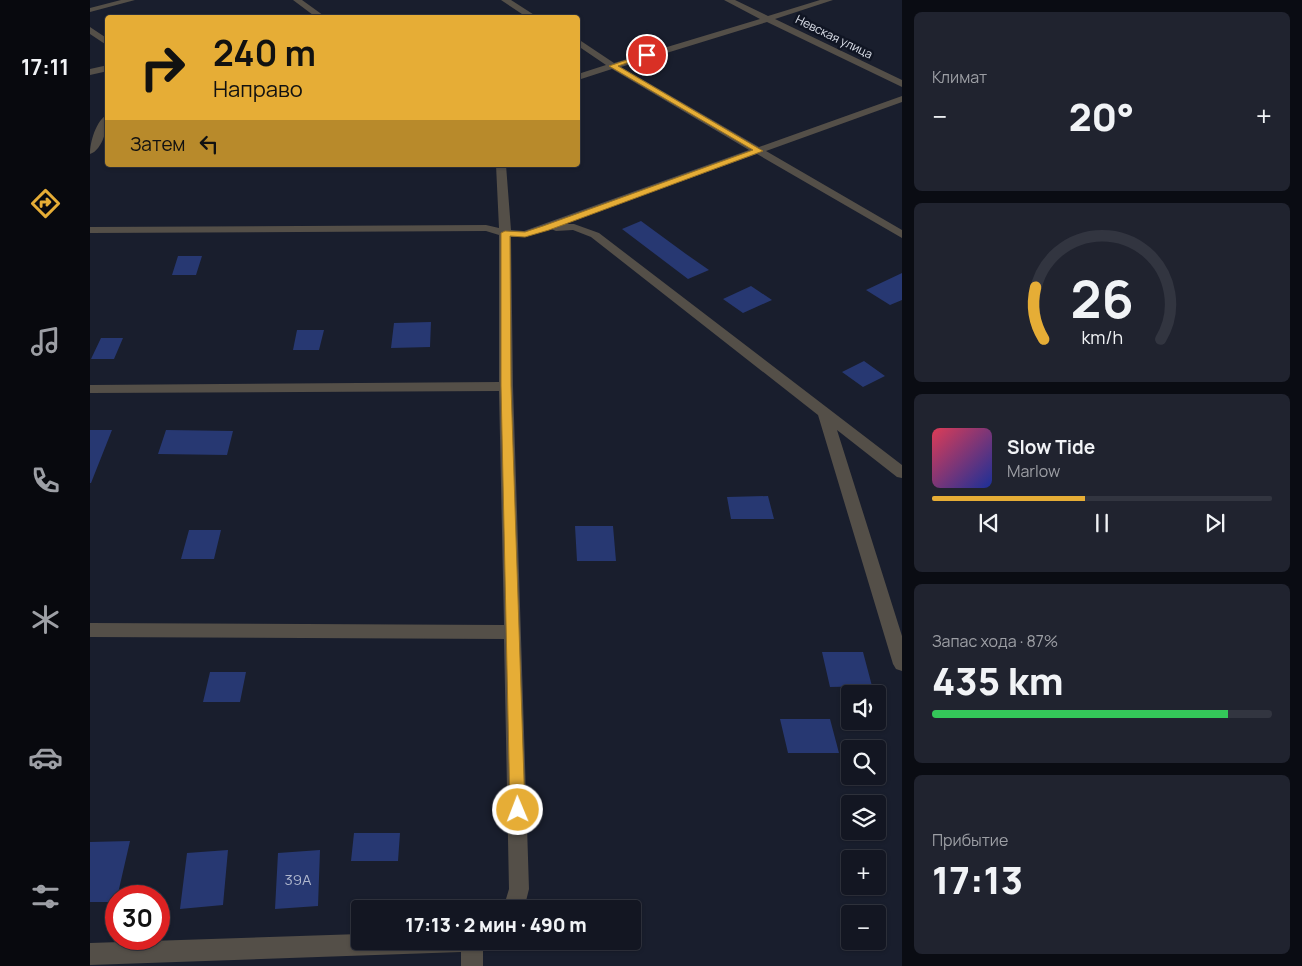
<!DOCTYPE html>
<html lang="ru">
<meta charset="utf-8">
<style>
body{margin:0;font-family:Manrope,sans-serif;background:#20232f;color:#f1f3f6;height:100vh;display:flex;flex-direction:column;font-size:19px;white-space:nowrap}
*{box-sizing:border-box;margin:0}
p{font-size:16px;color:#9d9fa5}
.icon{flex:none;width:28px;height:28px;fill:none;stroke:currentColor;stroke-width:2;stroke-linecap:round;stroke-linejoin:round}
.map{position:relative;flex:1;overflow:hidden}
.side{display:flex;flex-direction:column;gap:12px;padding:12px;background:#0a0c13;width:400px}
.side>*{flex:none}
.guide{position:absolute;left:15px;top:15px;width:475px;height:152px;border-radius:5px;box-shadow:0 1px 4px #0004,0 0 0 1px #323540;background:#e6ad36;color:#111;overflow:hidden}
.fabs{position:absolute;left:751px;top:685px;display:grid;gap:10px}
.fabs a{display:grid;place-items:center;width:45px;height:45px;border-radius:5px;background:#131622;box-shadow:0 1px 4px #0004,0 0 0 1px #323540;font-size:25px}
.speed{position:absolute;left:15px;top:885px;display:flex;gap:10px;font-size:25px;font-weight:700;text-align:center}
.speed>*{display:grid;place-content:center;width:65px;height:65px;border-radius:50%;background:#131622;box-shadow:0 1px 4px #0004,0 0 0 1px #323540;line-height:1}
.speed .limit{border:8px solid #d22;background:#fff;color:#111}
.pin{position:absolute;display:grid;place-items:center;width:42px;height:42px;color:#fff;margin:-21px;border:2px solid #fff;border-radius:50%;box-shadow:0 1px 5px #0007}
.me{position:absolute;width:55px;margin:-28px;rotate:359deg;stroke-linejoin:round;filter:drop-shadow(0 0 4px #0008)}
.turn{display:flex;align-items:center;gap:18px;height:105px;padding:0 25px;font-size:22px}
.turn .icon{width:65px;height:65px;stroke-width:2.5}
.turn b{display:block;font-size:35px;line-height:42px}
.then{display:flex;align-items:center;height:48px;padding:0 25px;background:#0003;gap:10px;font-size:19px}
.big{font-size:38px;font-weight:800;line-height:1.1}
.side .card{flex:1;display:flex;flex-direction:column;justify-content:center;gap:8px;min-width:0;padding:0 18px;border-radius:8px;background:#20232f}
.side .dial{align-items:center;gap:0}
.dial svg{height:130px;overflow:visible;fill:none;stroke:#323540;stroke-width:7;stroke-linecap:round;text-anchor:middle}
.dial text{fill:#f1f3f6;stroke:none}
.song{display:flex;align-items:center;gap:15px}
.cover{width:60px;height:60px;border-radius:8px;background:linear-gradient(135deg,hsl(350 70% 55%),hsl(230 70% 35%))}
.played{height:5px;border-radius:2px;background:linear-gradient(90deg,#e6ad36 45%,#323540 45%)}
.keys{display:flex;justify-content:space-around;direction:ltr}
.heat{display:flex;justify-content:space-between;align-items:center;font-size:28px;direction:ltr}
.charge{height:8px;border-radius:4px;background:linear-gradient(90deg,#34c759 87%,#323540 0)}
.trip{position:absolute;left:261px;top:900px;width:290px;height:50px;border-radius:5px;background:#131622;box-shadow:0 1px 4px #0004,0 0 0 1px #323540;font-weight:800;line-height:50px;text-align:center}
main{display:flex;flex:1;min-height:0}
.dock{display:flex;flex-direction:column;width:90px;justify-content:space-around;align-items:center;background:#08090e;color:#9d9fa5}
.dock .icon{width:35px;height:35px}
.dock .selected{color:#e6ad36}
.dock b{font-size:22px;color:#f1f3f6}
.map>svg:first-child{display:block}
</style>
<main>
<nav class="dock">
<b>17:11</b>
<svg class="icon selected" aria-label="directions" viewBox="0 0 24 24"><path d="M12 3l9 9-9 9-9-9zM9 14v-3h6M13 9l2 2-2 2"/></svg>
<svg class="icon" aria-label="music" viewBox="0 0 24 24"><path d="M9 18V5l10-2v13"/><circle cx="6" cy="18" r="3"/><circle cx="16" cy="16" r="3"/></svg>
<svg class="icon" aria-label="phone" viewBox="0 0 24 24"><path d="M5 4h4l2 5-3 2q2 4 5 5l2-3 5 2v4C11 20 4 13 5 4z"/></svg>
<svg class="icon" aria-label="climate" viewBox="0 0 24 24"><path d="M12 3v18M4 7l16 10M4 17L20 7"/></svg>
<svg class="icon" aria-label="car" viewBox="0 0 24 24"><path d="M5 17H2v-5l4-1 3-4h7l3 4 3 1v5h-3M9 17h6M6 11h13"/><circle cx="7" cy="17" r="2"/><circle cx="17" cy="17" r="2"/></svg>
<svg class="icon" aria-label="filters" viewBox="0 0 24 24"><path d="M4 7h16M4 17h16"/><circle cx="9" cy="7" r="2"/><circle cx="15" cy="17" r="2"/></svg>
</nav>
<div class="map">
<svg width="812" height="966" viewBox="0 0 812 966">
<rect width="100%" height="100%" fill="#191e2d"/>
<path fill="#273872" d="M 551,221 L 596,254 L 619,270 L 598,279 L 532,229 Z
M 88,256 L 112,256 L 106,275 L 82,275 Z
M 812,273 L 812,300 L 800,305 L 776,290 Z
M 661,286 L 682,300 L 653,313 L 633,299 Z
M 341,322 L 340,347 L 301,348 L 304,323 Z
M 207,330 L 234,330 L 229,350 L 203,350 Z
M 11,338 L 33,338 L 24,359 L 1,359 Z
M 774,361 L 795,376 L 773,387 L 752,372 Z
M 0,430 L 22,430 L 1,483 L 0,483 Z
M 76,430 L 143,431 L 137,455 L 68,454 Z
M 678,496 L 684,519 L 641,519 L 637,497 Z
M 485,526 L 523,526 L 526,561 L 487,561 Z
M 99,530 L 131,530 L 124,559 L 91,559 Z
M 732,652 L 773,652 L 782,686 L 740,687 Z
M 120,672 L 156,672 L 150,702 L 113,702 Z
M 690,719 L 740,719 L 749,753 L 698,753 Z
M 264,833 L 310,833 L 308,861 L 261,861 Z
M 40,841 L 26,902 L 0,902 L 0,842 Z
M 138,850 L 133,905 L 90,909 L 97,853 Z
M 230,850 L 228,906 L 185,909 L 188,853 Z"/>
<g fill="none" stroke-linecap="round" stroke-linejoin="round">
<path fill="#544f48" fill-rule="evenodd" d="M 31,0 L 45,0 L 0,12 L 0,8 Z
M 203,0 L 212,0 L 237,18 L 227,18 Z
M 411,0 L 421,0 L 449,18 L 438,18 Z
M 634,0 L 645,0 L 678,16 L 730,0 L 743,0 L 685,19 L 812,80 L 812,87 L 677,22 L 531,67 L 669,147 L 812,96 L 812,102 L 676,151 L 812,230 L 812,238 L 667,154 L 473,224 L 484,224 L 509,233 L 812,465 L 812,478 L 807,477 L 747,430 L 812,636 L 812,671 L 806,669 L 803,664 L 728,415 L 501,237 L 483,230 L 466,231 L 461,229 L 435,237 L 421,237 L 423,386 L 439,889 L 434,909 L 413,909 L 419,889 L 414,639 L 0,637 L 0,623 L 414,625 L 409,391 L 0,393 L 0,385 L 409,382 L 409,235 L 396,231 L 0,233 L 0,227 L 396,225 L 409,228 L 406,165 L 416,165 L 421,230 L 434,231 L 659,150 L 522,69 L 488,80 L 488,74 L 516,65 L 488,46 L 488,39 L 524,63 L 670,19 Z
M 0,27 L 18,39 L 18,46 L 0,34 Z
M 18,65 L 18,71 L 0,75 L 0,69 Z
M 18,114 C 18,126 13,150 0,154 C 0,142 6,120 18,114 Z
M 270,934 L 270,941 L 397,941 L 393,949 L 393,966 L 371,966 L 371,952 L 0,965 L 0,943 Z"/>
</g>
<path fill="#e6ad36" stroke="#967023" d="M 555,54 L 560,55 L 528,66 L 673,151 L 459,230 L 435,237 L 420,236 L 421,386 L 435,810 L 433,815 L 428,817 L 422,815 L 420,810 L 411,386 L 411,233 L 415,231 L 435,232 L 453,226 L 663,150 L 519,66 Z"/>
<g text-anchor="middle" stroke-width="5" stroke-linejoin="round" paint-order="stroke">
<g font-size="12" fill="#dce0ea" stroke="#101523">
<text transform="translate(744 37) rotate(26)" y="4">Невская улица</text>
</g>
<g font-size="15" fill="#afb6cc">
<text x="208" y="885">39А</text>
</g>
</g>
</svg>
<div class="fabs">
<a><svg class="icon" aria-label="sound" viewBox="0 0 24 24"><path d="M4 9h4l5-4v14l-5-4H4zM17 9q2 3 0 6"/></svg></a>
<a><svg class="icon" aria-label="search" viewBox="0 0 24 24"><circle cx="10" cy="10" r="6"/><path d="M15 15l6 6"/></svg></a>
<a><svg class="icon" aria-label="layers" viewBox="0 0 24 24"><path d="M12 4l9 5-9 5-9-5zM3 14l9 5 9-5"/></svg></a>
<a>+</a>
<a>−</a>
</div>
<div class="speed"><div class="limit">30</div></div>
<div class="pin" style="left:557px;top:55px;background:#d93025"><svg class="icon" aria-label="arrive" viewBox="0 0 24 24"><path d="M6 21V4h12l-3 4 3 4H6"/></svg></div>
<svg class="me" style="left:428px;top:810px" viewBox="-20 -20 40 40"><circle r="17" fill="#e6ad36" stroke="#fff" stroke-width="3"/><path d="M0-11L8 9 0 5-8 9z" fill="#fff"/></svg>
<div class="trip">17:13 · 2 мин · 490 m</div>
<div class="guide">
<div class="turn"><svg class="icon" aria-label="right" viewBox="0 0 24 24"><path d="M7 20v-9h11M14 6l5 5-5 5"/></svg><div><b>240 m</b>Направо</div></div>
<div class="then">Затем<svg class="icon" aria-label="left" viewBox="0 0 24 24"><path d="M17 20v-9H6M10 6l-5 5 5 5"/></svg></div>
</div>
</div>
<section class="side">
<div class="card"><p>Климат</p>
<div class="heat"><a>−</a><b class="big">20°</b><a>+</a></div>
</div>
<div class="card dial"><svg viewBox="0 0 100 80">
<path d="M14 69A42 42 0 1 1 86 69"/>
<path d="M14 69A42 42 0 0 1 9 37" stroke="#e6ad36"/>
<text x="50" y="56" font-size="32" font-weight="700">26</text>
<text x="50" y="72" font-size="11">km/h</text>
</svg></div>
<div class="card">
<div class="song"><i class="cover"></i><div><b>Slow Tide</b><p>Marlow</p></div></div>
<div class="played"></div>
<div class="keys"><svg class="icon" aria-label="previous" viewBox="0 0 24 24"><path d="M18 5L8 12l10 7zM5 5v14"/></svg><svg class="icon" aria-label="pause" viewBox="0 0 24 24"><path d="M8 5v14M16 5v14"/></svg><svg class="icon" aria-label="next" viewBox="0 0 24 24"><path d="M6 5l10 7-10 7zM19 5v14"/></svg></div>
</div>
<div class="card"><p>Запас хода · 87%</p><b class="big">435 km</b><div class="charge"></div></div>
<div class="card"><p>Прибытие</p><b class="big">17:13</b></div>
</section>
</main>
